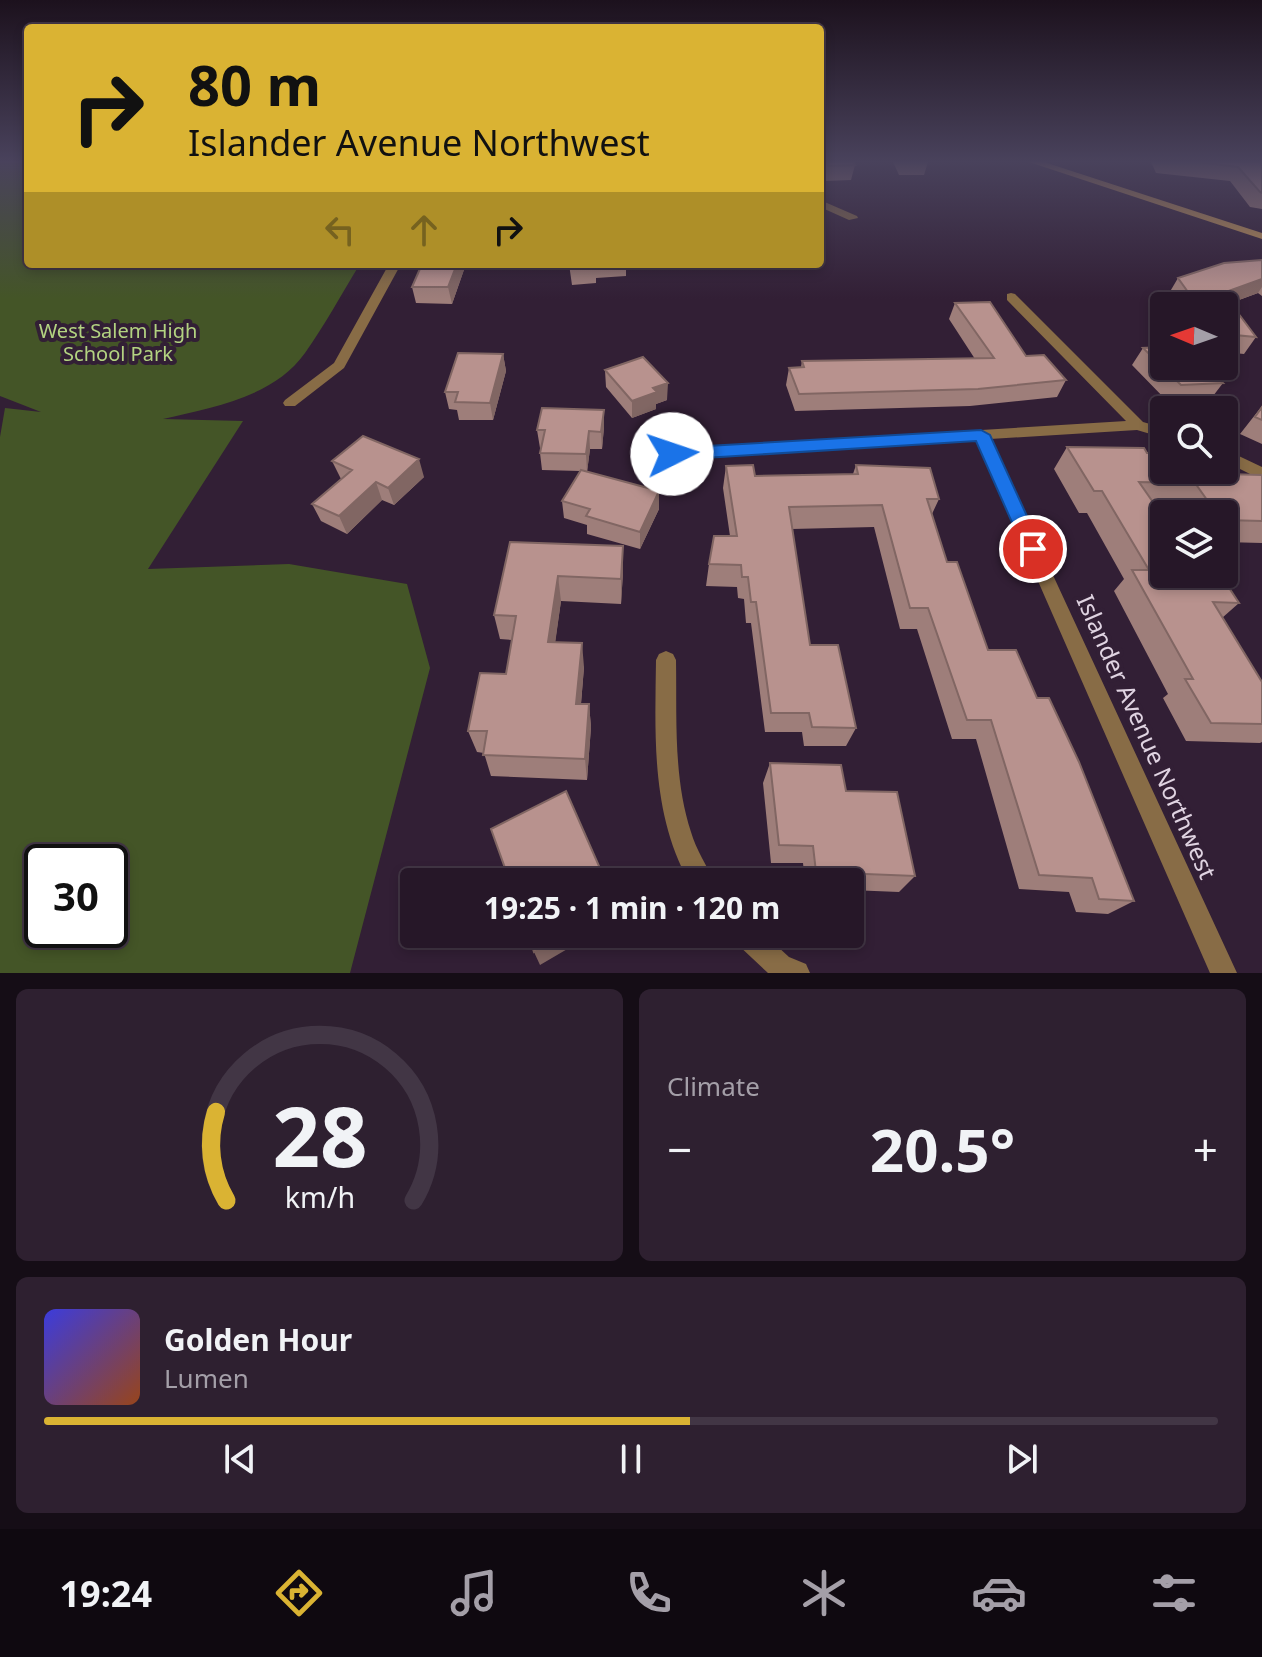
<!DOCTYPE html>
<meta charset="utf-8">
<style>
body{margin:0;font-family:"Noto Sans",sans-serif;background:#2e2030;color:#f1f3f6;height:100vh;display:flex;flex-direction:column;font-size:30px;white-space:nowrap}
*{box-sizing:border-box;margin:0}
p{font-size:26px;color:#a49fa8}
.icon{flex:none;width:44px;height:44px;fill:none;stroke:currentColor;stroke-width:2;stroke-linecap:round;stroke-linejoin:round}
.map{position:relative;height:973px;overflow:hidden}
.drawer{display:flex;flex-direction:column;gap:16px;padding:16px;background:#150d16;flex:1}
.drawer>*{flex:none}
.guide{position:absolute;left:24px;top:24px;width:800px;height:244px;border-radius:8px;box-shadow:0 4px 12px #0003,0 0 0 2px #423645;background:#dab333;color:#111;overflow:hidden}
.needle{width:52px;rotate:272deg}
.tools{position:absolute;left:1150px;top:292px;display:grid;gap:16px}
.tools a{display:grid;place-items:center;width:88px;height:88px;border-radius:8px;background:#261728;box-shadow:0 4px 12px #0003,0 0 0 2px #423645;font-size:40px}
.speed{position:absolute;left:24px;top:844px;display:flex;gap:16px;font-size:40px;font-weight:700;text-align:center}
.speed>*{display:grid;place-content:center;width:104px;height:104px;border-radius:50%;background:#261728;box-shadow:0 4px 12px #0003,0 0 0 2px #423645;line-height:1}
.speed .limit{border:4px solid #111;border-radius:12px;background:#fff;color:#111}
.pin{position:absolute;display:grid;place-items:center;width:68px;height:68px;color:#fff;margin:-34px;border:4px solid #fff;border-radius:50%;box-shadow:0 2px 8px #0007}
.me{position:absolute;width:88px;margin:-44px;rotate:86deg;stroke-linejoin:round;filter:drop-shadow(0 0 6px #0008)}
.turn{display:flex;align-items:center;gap:28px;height:168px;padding:0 32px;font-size:36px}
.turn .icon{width:104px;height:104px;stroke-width:2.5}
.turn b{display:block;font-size:56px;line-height:68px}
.lanes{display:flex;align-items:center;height:76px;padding:0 32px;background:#0003;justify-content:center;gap:40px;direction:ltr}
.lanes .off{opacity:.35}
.big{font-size:60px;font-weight:700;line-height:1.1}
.drawer .widget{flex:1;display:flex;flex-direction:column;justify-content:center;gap:12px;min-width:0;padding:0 28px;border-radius:12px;background:#2e2030}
.drawer .dial{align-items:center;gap:0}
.dial svg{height:208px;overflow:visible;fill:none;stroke:#423645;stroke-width:7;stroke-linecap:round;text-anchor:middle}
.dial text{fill:#f1f3f6;stroke:none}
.song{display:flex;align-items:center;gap:24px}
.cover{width:96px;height:96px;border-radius:12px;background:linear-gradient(135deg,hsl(240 70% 55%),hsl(20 70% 35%))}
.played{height:8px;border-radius:4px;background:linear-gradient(90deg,#dab333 55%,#423645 55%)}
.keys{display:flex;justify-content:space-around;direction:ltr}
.heat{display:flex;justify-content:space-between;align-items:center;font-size:44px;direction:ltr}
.drawer .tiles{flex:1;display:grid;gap:16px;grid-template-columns:1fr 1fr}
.widget:last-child{grid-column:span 2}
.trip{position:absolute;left:400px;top:868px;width:464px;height:80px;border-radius:8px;background:#261728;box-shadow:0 4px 12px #0003,0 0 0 2px #423645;font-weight:700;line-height:80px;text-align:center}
.tabs{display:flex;height:128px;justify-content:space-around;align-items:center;background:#0f0910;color:#a49fa8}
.tabs .icon{width:56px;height:56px}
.tabs .current{color:#dab333}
.tabs b{font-size:36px;color:#f1f3f6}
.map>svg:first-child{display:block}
</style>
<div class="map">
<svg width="1262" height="973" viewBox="0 0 1262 973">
<rect width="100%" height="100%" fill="#321f35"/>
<path fill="#445527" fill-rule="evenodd" d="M 0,162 L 28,162 L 28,264 L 360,264 C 342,293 325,325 305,353 C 273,398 212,407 163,419 L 243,421 L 148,569 L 289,564 L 407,584 L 430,668 L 350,973 L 0,973 L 0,437 L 5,408 L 41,412 L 0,396 ZM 110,862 L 110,930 L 42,930 L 42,862 Z"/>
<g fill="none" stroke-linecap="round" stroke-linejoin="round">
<path fill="#886c46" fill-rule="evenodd" d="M 820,200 L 857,216 L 858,218 L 849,220 L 820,207 Z
M 389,264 L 401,264 L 344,368 L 295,406 L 285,406 L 283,403 L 285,400 L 334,363 Z
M 1011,293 L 1015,294 L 1143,422 L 1164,428 L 1164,438 L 1137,430 L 990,439 L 1237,973 L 1210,973 L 976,440 L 672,459 L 664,454 L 672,449 L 1126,421 L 1007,300 L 1007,294 Z
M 1224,449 L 1262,467 L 1262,480 L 1224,461 Z
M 666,651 L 673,654 L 676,660 C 677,717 673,777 691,832 C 696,850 707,865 714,882 L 689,882 C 651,813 655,736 656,660 L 659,654 Z
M 732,934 L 764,934 L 789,957 L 806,964 L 810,973 L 768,973 L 736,943 Z"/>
<path fill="#c09354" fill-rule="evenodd" d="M 1029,162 L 1044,162 L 1262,233 L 1262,239 Z"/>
</g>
<path fill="#9e7e7a" d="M 820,162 L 853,162 L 855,165 L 851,180 L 825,181 Z
M 893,162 L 928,162 L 924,175 L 899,175 Z
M 1151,162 L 1262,162 L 1262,209 L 1250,207 L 1230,181 L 1156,173 Z
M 1262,260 L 1262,296 L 1258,293 L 1231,303 L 1256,337 L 1244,354 L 1224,352 L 1224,306 L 1176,306 L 1168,295 L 1178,278 Z
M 422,264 L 466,264 L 452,304 L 416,303 L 412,287 Z
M 569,264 L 690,264 L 690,269 L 626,268 L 626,276 L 596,278 L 596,283 L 572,285 Z
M 955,303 L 1026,356 L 1066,380 L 1057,397 L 970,406 L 795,411 L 786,385 L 789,368 L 801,367 L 802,361 L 975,359 L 949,319 Z
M 1143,348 L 1223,383 L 1210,400 L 1169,403 L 1132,365 Z
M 503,354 L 506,371 L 493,420 L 459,420 L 457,410 L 449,409 L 445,392 Z
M 605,370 L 667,400 L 656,404 L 656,409 L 632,418 L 606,387 Z
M 1262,406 L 1262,444 L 1240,434 Z
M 604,410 L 604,427 L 602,449 L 590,449 L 587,472 L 659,491 L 659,509 L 640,549 L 587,534 L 587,525 L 564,518 L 562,501 L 580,471 L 542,470 L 540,453 L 541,448 L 540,448 L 537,430 Z
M 1067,447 L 1147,453 L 1225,474 L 1262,475 L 1262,543 L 1224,542 L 1224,514 L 1183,514 L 1177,505 L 1155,505 L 1164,574 L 1239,603 L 1222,618 L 1262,682 L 1262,742 L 1260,743 L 1186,741 L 1163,698 L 1168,694 L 1114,591 L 1124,579 L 1087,513 L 1079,513 L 1054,469 Z
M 332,461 L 424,477 L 394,505 L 382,500 L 347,534 L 321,521 L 312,504 L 341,479 Z
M 856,465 L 939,499 L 932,514 L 947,562 L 988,650 L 1037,698 L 1134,901 L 1108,914 L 1076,912 L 1069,892 L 1019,889 L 976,739 L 952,739 L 917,629 L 900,629 L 874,527 L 792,529 L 810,645 L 856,728 L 846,746 L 804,746 L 802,732 L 765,732 L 751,623 L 746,623 L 744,599 L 738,598 L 737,587 L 706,586 L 709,564 L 730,536 L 723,488 L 726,466 L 755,476 L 853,474 Z
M 510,542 L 623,572 L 621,604 L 561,601 L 555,642 L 584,667 L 581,704 L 589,704 L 591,727 L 587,780 L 491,776 L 484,753 L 477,752 L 468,731 L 506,674 L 512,640 L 500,639 L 494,615 Z
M 770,763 L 846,791 L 915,876 L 899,892 L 850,890 L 850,882 L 805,882 L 803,863 L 771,863 L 763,783 Z"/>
<path fill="#816663" d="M 457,264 L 466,264 L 452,304 L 448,287 Z
M 1262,279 L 1262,287 L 1258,293 L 1222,306 L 1223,293 Z
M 503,354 L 506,371 L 493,420 L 490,403 Z
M 668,383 L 667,400 L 656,404 L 656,409 L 632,418 L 632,401 L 653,388 Z
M 604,410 L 604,427 L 602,449 L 601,432 Z
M 589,431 L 590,449 L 587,472 L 586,454 Z
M 419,459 L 424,477 L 394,505 L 388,488 Z
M 376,482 L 382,500 L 347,534 L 339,516 Z
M 659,491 L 659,509 L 640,549 L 640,532 Z
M 623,546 L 623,572 L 621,604 L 621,579 Z
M 558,576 L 561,601 L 552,666 L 548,642 Z
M 582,643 L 584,667 L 579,727 L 576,704 Z
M 589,704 L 591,727 L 587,780 L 585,759 Z
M 565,934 L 593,934 L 540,965 L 534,952 Z"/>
<path fill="#b8928e" stroke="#816663" stroke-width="2" d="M 827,162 L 853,162 L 855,165 L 828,166 Z
M 1198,162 L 1262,162 L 1262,193 L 1260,192 L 1238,167 Z
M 1262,260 L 1262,279 L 1223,293 L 1256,337 L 1224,334 L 1224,306 L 1198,306 L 1178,278 L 1224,263 Z
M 422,264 L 457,264 L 448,287 L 412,287 Z
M 570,264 L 595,264 L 596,267 L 571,269 Z
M 990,302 L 1026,356 L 1044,355 L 1066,380 L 978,389 L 799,394 L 789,368 L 804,367 L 802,361 L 994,358 L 955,303 Z
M 1164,347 L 1164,366 L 1205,366 L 1223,383 L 1181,385 L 1143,348 Z
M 458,353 L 503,354 L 490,403 L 455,402 L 458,392 L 445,392 Z
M 643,357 L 668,383 L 653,388 L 657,392 L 632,401 L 605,370 Z
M 1262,407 L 1262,420 L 1255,417 Z
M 542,408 L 604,410 L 601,432 L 589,431 L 586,454 L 540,453 L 545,430 L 537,430 Z
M 363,436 L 419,459 L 388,488 L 376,482 L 339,516 L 312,504 L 352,470 L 332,461 Z
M 1067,447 L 1144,448 L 1147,453 L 1164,453 L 1164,470 L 1222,470 L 1225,474 L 1262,475 L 1262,521 L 1224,520 L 1224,514 L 1217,514 L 1195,483 L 1139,482 L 1164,518 L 1164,574 L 1220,574 L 1239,603 L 1213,602 L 1262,682 L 1262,724 L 1211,723 L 1185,679 L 1193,679 L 1132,570 L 1149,570 L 1102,491 L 1094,491 Z
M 753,465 L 755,476 L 858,474 L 856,465 L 930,468 L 939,499 L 927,499 L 947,562 L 957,562 L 988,650 L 1016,650 L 1037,698 L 1049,698 L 1079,762 L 1134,901 L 1099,899 L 1092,878 L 1039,875 L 991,720 L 967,720 L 928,608 L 910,608 L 882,505 L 789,507 L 810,645 L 838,645 L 856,728 L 812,727 L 809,713 L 771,713 L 756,602 L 751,602 L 748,577 L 742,577 L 741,565 L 709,564 L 714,536 L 737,536 L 726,466 Z
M 581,470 L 659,491 L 640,532 L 586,516 L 590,509 L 562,501 Z
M 510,542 L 623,546 L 621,579 L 558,576 L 548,642 L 582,643 L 576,704 L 589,704 L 585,759 L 483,755 L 487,731 L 468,731 L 480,673 L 506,674 L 516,616 L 494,615 Z
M 770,763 L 841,765 L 846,791 L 897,792 L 915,876 L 816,872 L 813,846 L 779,845 Z
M 566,791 L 606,882 L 510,882 L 491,829 Z
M 528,934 L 565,934 L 534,952 Z"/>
<linearGradient id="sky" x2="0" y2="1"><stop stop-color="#1c111d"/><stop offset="0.54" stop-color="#49425c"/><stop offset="1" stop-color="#49425c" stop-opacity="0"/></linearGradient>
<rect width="1262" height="299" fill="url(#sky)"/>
<path fill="#1a73e8" stroke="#114b97" stroke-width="2" d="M 981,430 L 990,435 L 1042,549 L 1040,554 L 1026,554 L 976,441 L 672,460 L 663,454 L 672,448 Z"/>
<g text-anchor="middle" stroke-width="8" stroke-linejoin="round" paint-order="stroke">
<g font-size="20" fill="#b3d381" stroke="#321f35">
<text x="118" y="338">West Salem High<tspan x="118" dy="23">School Park</tspan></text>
</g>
<g font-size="24" fill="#e0d4e2" stroke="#321f35">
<text transform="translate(1146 737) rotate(66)" y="8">Islander Avenue Northwest</text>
</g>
</g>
</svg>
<div class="tools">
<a><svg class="needle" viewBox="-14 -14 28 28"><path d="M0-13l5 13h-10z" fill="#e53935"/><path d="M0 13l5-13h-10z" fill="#a49fa8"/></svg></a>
<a><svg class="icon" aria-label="search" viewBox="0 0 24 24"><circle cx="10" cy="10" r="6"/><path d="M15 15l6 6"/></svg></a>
<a><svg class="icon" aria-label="layers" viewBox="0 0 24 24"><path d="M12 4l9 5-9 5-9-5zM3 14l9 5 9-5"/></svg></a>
</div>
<div class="speed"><div class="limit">30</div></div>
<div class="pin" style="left:1033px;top:549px;background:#d93025"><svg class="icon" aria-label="arrive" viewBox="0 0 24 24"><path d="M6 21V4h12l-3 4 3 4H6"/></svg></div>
<svg class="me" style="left:672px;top:454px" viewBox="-20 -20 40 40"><circle r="19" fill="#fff"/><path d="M0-13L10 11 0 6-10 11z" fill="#1a73e8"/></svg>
<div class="trip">19:25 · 1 min · 120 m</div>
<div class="guide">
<div class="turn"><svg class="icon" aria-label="right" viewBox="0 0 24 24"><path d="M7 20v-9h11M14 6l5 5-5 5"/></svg><div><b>80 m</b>Islander Avenue Northwest</div></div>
<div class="lanes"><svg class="icon off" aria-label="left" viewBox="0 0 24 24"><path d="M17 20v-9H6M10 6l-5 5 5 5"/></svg><svg class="icon off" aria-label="ahead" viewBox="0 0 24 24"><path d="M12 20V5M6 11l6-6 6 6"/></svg><svg class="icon" aria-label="right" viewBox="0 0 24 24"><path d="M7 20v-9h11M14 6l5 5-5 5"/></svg></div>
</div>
</div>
<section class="drawer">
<div class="tiles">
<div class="widget dial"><svg viewBox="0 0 100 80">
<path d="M14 69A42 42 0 1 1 86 69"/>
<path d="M14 69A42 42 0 0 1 10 35" stroke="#dab333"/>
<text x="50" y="56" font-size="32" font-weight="700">28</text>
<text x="50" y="72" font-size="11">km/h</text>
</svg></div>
<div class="widget"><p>Climate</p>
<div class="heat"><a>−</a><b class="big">20.5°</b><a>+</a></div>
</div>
<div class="widget">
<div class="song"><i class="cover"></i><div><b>Golden Hour</b><p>Lumen</p></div></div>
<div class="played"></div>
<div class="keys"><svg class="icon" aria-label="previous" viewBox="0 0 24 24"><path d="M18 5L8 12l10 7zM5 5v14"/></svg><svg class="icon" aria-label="pause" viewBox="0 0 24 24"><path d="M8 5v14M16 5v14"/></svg><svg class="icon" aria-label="next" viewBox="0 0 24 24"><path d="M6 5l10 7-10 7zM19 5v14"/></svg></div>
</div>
</div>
</section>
<nav class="tabs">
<b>19:24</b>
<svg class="icon current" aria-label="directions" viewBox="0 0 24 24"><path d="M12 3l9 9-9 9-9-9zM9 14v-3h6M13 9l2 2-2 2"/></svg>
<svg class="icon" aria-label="music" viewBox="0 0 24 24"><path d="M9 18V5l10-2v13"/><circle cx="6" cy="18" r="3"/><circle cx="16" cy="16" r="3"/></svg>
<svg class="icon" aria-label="phone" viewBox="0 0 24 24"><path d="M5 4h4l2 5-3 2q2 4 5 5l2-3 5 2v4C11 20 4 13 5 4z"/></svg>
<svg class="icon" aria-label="climate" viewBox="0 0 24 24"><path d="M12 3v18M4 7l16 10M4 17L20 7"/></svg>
<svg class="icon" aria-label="car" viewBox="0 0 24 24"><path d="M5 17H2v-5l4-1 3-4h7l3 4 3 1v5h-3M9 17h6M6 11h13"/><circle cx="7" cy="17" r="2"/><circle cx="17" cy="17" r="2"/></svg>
<svg class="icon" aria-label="filters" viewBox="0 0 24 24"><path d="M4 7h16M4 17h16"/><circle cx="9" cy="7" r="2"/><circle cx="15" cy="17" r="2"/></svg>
</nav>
